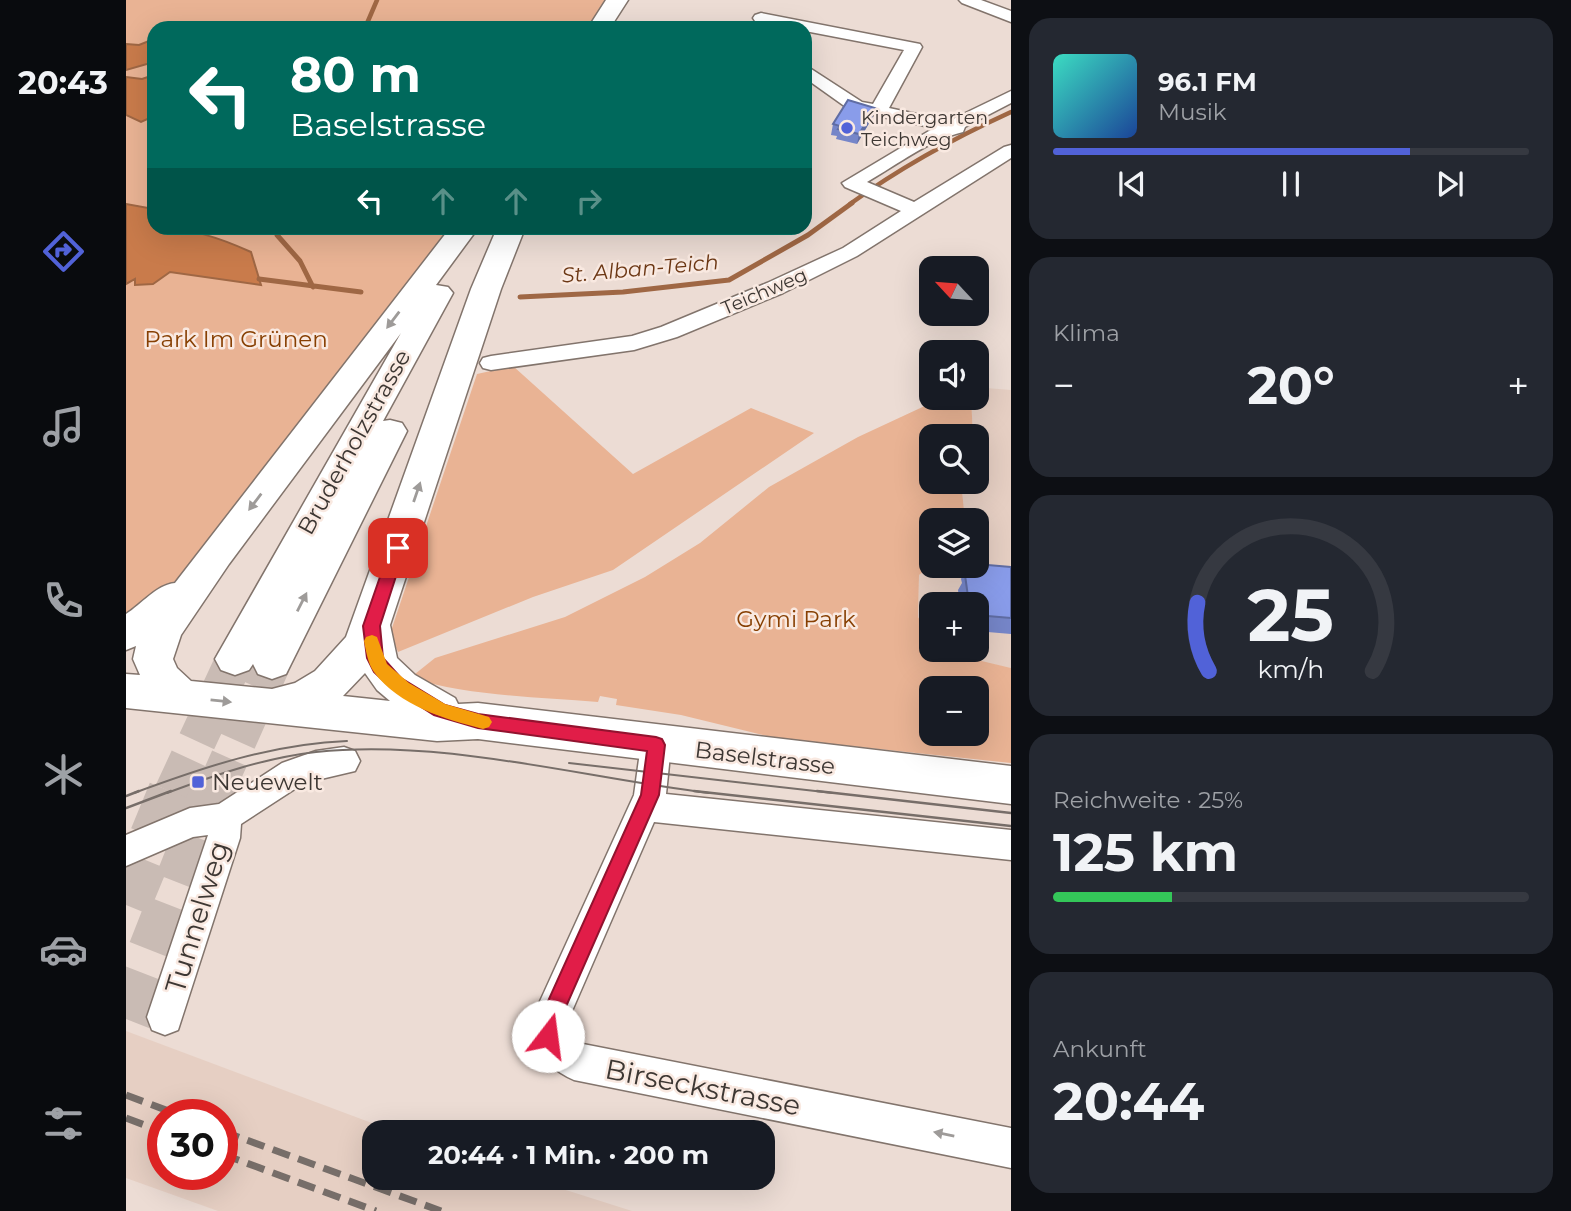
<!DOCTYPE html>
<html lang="de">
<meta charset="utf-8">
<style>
body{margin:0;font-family:Montserrat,sans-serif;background:#242831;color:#f1f3f6;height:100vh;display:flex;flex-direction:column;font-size:26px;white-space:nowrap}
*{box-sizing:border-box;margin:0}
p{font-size:23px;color:#9ea1a6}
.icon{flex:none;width:38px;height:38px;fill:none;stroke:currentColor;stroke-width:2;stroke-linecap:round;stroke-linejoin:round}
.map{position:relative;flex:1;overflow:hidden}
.drawer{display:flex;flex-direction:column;gap:18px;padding:18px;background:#0d0f14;width:560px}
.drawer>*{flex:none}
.guide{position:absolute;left:21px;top:21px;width:665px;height:214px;border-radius:21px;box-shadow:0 7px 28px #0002;background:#00695c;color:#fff;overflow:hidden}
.needle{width:46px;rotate:296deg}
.tools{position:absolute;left:793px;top:256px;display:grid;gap:14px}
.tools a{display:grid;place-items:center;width:70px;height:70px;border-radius:14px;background:#171b24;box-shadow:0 7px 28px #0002;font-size:35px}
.speed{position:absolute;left:21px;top:1099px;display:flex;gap:14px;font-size:35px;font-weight:700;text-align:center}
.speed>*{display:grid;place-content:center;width:91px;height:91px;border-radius:50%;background:#171b24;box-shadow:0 7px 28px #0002;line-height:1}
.speed .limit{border:10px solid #d22;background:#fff;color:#111}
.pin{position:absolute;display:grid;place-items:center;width:60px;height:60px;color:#fff;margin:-30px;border-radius:14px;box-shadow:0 4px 10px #0006}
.me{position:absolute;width:77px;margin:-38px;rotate:15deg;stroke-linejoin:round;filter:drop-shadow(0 0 5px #0008)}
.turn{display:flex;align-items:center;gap:24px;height:147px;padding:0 28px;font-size:32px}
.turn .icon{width:91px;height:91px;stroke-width:2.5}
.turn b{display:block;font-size:49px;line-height:60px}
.lanes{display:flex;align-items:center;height:66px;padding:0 28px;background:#0003;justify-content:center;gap:35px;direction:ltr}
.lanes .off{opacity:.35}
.big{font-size:52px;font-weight:700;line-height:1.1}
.drawer .card{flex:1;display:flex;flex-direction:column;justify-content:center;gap:10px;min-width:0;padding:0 24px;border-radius:21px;background:#242831}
.drawer .dial{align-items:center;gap:0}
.dial svg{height:182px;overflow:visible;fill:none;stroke:#363941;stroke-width:7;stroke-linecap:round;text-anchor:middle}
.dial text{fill:#f1f3f6;stroke:none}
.song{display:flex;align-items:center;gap:21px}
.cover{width:84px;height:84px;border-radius:10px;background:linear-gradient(135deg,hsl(170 70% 55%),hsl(220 70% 35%))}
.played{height:7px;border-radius:4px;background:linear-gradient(90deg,#5162d8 75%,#363941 75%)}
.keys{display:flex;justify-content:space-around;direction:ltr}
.heat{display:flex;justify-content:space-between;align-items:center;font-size:38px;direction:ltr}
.charge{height:10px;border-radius:5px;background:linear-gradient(90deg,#34c759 25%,#363941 0)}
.trip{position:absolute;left:236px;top:1120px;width:413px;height:70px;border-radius:21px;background:#171b24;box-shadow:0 7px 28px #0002;font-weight:700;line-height:70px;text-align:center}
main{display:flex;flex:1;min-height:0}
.tabs{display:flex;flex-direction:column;width:126px;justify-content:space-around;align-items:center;background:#090b0e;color:#9ea1a6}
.tabs .icon{width:49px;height:49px}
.tabs .on{color:#5162d8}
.tabs b{font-size:32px;color:#f1f3f6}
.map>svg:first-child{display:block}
</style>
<main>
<nav class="tabs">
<b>20:43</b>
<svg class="icon on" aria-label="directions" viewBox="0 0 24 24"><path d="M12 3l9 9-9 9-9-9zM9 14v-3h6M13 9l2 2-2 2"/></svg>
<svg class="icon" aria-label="music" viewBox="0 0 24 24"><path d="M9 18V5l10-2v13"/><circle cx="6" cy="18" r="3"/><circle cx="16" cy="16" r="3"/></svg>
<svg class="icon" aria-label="phone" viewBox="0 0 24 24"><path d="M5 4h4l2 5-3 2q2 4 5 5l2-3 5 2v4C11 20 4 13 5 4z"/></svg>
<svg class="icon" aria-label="climate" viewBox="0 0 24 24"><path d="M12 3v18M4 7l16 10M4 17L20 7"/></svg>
<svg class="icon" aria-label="car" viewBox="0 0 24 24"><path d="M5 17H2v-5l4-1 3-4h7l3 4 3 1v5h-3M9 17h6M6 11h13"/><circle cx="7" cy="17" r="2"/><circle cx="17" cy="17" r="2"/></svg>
<svg class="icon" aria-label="filters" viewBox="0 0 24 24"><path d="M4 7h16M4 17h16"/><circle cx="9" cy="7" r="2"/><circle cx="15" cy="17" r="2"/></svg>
</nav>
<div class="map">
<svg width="885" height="1211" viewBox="0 0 885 1211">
<rect width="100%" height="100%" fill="#ecdcd4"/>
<path fill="#e6cfc3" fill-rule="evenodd" d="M 860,388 L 885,390 L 885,668 L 817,654 L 814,649 L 850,649 L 850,604 L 805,604 L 805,637 L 792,617 L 793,575 L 806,565 L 850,565 L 850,520 L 839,520 L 835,481 L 850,481 L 850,436 L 847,436 L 845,397 L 850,397 L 851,391 Z
M 0,1031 L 270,1132 L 248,1132 L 248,1178 L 402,1178 L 506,1211 L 92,1211 L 0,1178 ZM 37,1115 L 96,1115 L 96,1174 L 37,1174 Z"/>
<path fill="#e9b394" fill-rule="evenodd" d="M 0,0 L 484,0 L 467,28 L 28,28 L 28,228 L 338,228 L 81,549 L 54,577 L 0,621 Z
M 387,366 L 507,474 L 625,408 L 688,433 L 487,570 L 407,597 L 272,652 L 264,634 L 351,374 Z
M 818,397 L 845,397 L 847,436 L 805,436 L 805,481 L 835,481 L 839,520 L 805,520 L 806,565 L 793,575 L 792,617 L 805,637 L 805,649 L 885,668 L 885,763 L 649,738 L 555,715 L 490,705 L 491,699 L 474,696 L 472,702 C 410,697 344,696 284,678 L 309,658 L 439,617 L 519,577 L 574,543 L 643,487 L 732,437 ZM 805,688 L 850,688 L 850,733 L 805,733 Z"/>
<path fill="#c97b4b" stroke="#9f6744" stroke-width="2" d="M 28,39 L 28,62 L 0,70 L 0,44 L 13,45 Z
M 28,75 L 28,116 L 15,122 L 0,115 L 0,77 L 16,79 Z
M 0,204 L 28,209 L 28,228 C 64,228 92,237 125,252 L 135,285 L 44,272 L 27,284 L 9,285 L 9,279 L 0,284 Z"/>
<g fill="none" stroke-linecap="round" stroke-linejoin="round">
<path stroke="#9f6744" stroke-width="4.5" d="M 239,28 L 251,0
M 724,204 C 775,167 828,138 885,112"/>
<path stroke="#9f6744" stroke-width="5" d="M 151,228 L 151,235 L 174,261 L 187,287
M 133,279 L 235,292
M 394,297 L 497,292 L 603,280 L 682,235 L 726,203"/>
<path stroke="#c9bbb4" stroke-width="38" stroke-dasharray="38 19" stroke-linecap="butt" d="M 47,793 L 109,659
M 88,793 L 146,663"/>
<path stroke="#c9bbb4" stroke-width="49" stroke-dasharray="49 24" stroke-linecap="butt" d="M 0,905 L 47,791
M 0,1019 L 89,791"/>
<defs>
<path id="street" d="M 833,0 L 855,0 L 885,11 L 885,22 L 836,3 Z
M 635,13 L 794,44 L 796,47 L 763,108 L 823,121 L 885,91 L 885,103 L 839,127 L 837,132 C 803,140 772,164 741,182 L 788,202 L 878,147 L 885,145 L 885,158 L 731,256 L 657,293 L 551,337 L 508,350 L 365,370 L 357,368 L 354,363 L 357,358 L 365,356 L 506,336 L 535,327 L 641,283 L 717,248 L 775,211 L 719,187 L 716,183 L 808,128 L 724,110 L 679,78 L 679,65 L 736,102 L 747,104 L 778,50 L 679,31 L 679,28 L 663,28 L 629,21 L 627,18 L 629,15 Z
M 530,732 L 541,736 L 545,745 L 540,794 L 885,830 L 885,860 L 528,822 L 446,1011 L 442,1029 L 457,1044 L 885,1128 L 885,1168 L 448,1080 C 432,1073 408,1056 404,1038 C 403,1030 408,1018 410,1010 L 508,795 L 515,745 L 519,736 Z
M 218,747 L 229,751 L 234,761 L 229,771 L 178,783 L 115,824 L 114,838 L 52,1030 L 39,1035 L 26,1030 L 21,1017 L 82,835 L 67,837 L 0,866 L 0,835 L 64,808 L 93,804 L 156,763 L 190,751 Z"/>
<path id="secondary" d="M 480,0 L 502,0 L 484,28 L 462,28 Z
M 324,228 L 352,228 L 310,285 L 322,287 L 327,293 L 257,421 L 264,420 L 276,423 L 281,431 L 160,674 L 146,679 L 132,674 L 127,664 L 123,670 L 109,675 L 95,670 L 89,659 L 275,333 L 103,564 L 55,635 L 47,659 L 51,668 L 65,681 L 146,689 L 169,683 L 189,671 L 220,637 L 345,289 L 371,228 L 399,228 L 375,289 L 264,625 L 271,658 L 289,675 L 329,698 L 332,704 L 352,703 L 885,766 L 885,804 L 352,739 L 311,741 L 0,708 L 0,674 L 14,675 L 7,659 L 10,646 L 0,650 L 0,614 C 16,604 30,585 49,583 ZM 239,673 L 251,690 L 264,701 L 217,696 Z"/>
</defs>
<use href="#street" stroke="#82746c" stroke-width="3"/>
<use href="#secondary" stroke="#82746c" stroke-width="3"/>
<use href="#street" fill="#fff" fill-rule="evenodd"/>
<use href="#secondary" fill="#fff" fill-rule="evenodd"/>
<path stroke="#776e69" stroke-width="2" d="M 443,763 L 707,793
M 8,793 C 78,767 146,744 221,741
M 41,793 C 89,775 138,758 190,752 C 315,738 458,778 583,793"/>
<path stroke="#776e69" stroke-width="2.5" d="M 568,791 L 885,826
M 691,791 L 885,813
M 0,796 L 13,791
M 0,808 L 45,791"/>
<path stroke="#776e69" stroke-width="7" stroke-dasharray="18 9" stroke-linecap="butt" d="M 0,1095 L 53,1115
M 0,1118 L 37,1132
M 96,1131 L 315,1211
M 96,1154 L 250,1211"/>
</g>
<path fill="#7686c9" d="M 749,108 L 746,118 L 731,144 L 710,139 L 711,136 L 705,135 L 707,124 Z
M 841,565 L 885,567 L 885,634 L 850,631 L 850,604 L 834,604 L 832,590 L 836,583 L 835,579 Z"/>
<path fill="#606da4" d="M 749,108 L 746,118 L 731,144 L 733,134 Z"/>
<path fill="#899cea" stroke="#606da4" stroke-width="2" d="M 722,100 L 749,108 L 733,134 L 712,129 L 714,126 L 707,124 Z
M 850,564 L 885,567 L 885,618 L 850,615 L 850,604 L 843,604 L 839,575 L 843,575 L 842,565 L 850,565 Z"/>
<defs><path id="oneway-solid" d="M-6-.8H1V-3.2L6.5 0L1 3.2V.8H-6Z" transform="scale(1.75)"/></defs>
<g fill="#9e9b99">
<use href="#oneway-solid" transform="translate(267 320) rotate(127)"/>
<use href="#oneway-solid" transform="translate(291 492) rotate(-71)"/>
<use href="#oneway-solid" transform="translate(129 502) rotate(127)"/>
<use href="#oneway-solid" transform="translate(176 602) rotate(-63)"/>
<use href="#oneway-solid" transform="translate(95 701) rotate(6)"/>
<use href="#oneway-solid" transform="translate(818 1134) rotate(-169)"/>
</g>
<path fill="#e11d48" stroke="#92132f" stroke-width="2" d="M 272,542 L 279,548 L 254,626 L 257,658 L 275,678 L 319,705 L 352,714 L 530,737 L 536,739 L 539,745 L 533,795 L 438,1011 L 429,1044 L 422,1047 L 415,1044 L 411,1036 L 418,1010 L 515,795 L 521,751 L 352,728 L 308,715 L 264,687 L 248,672 L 241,658 L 237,626 L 264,548 Z"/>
<path fill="#f59e0b" d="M 246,635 L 251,637 L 261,664 L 283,683 L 319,704 L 363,717 L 366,722 L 363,727 L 357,729 C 319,719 273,706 248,672 C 242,664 240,651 238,641 L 240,637 Z"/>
<g fill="#5162d8" stroke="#f9e9e1" stroke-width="2.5">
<circle cx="721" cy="128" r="7"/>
<rect x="65" y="775" width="14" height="14" rx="3.5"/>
</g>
<g text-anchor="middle" stroke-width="5" stroke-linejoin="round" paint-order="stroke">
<g font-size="19" fill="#3d3733" stroke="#f9e9e1" text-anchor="start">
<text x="735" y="124">Kindergarten<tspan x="735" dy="22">Teichweg</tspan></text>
</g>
<g font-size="19" fill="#3d3733" stroke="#f9e9e1">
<text transform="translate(638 291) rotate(-23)" y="7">Teichweg</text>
</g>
<g font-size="21" font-style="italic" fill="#6c3714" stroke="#f9e9e1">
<text transform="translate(514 269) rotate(-5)" y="7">St. Alban-Teich</text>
</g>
<g font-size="23" fill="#873f02" stroke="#f9e9e1">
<text x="110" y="347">Park Im Grünen</text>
<text x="670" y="627">Gymi Park</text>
</g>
<g font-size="23" fill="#3d3733" stroke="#f9e9e1">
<text transform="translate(228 442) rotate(-61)" y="8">Bruderholzstrasse</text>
<text transform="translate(639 758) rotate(7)" y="8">Baselstrasse</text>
</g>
<g font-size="23" fill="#3d3733" stroke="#f9e9e1" text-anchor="start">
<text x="86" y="790">Neuewelt</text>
</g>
<g font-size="28" fill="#3d3733" stroke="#f9e9e1">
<text transform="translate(71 917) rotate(-73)" y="10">Tunnelweg</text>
<text transform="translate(577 1087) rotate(11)" y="10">Birseckstrasse</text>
</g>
</g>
</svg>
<div class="tools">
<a><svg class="needle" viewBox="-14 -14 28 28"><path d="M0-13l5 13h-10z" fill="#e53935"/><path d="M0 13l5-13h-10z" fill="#9ea1a6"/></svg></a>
<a><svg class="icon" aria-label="sound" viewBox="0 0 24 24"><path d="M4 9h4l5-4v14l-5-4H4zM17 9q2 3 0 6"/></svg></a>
<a><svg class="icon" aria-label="search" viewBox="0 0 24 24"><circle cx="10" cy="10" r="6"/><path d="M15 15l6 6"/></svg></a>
<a><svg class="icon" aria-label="layers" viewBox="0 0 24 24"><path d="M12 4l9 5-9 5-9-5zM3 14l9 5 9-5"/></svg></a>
<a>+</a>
<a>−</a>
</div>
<div class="speed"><div class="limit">30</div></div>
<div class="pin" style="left:272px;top:548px;background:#d93025"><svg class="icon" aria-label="arrive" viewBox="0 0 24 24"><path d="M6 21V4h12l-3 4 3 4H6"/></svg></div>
<svg class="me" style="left:422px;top:1036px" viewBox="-20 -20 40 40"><circle r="19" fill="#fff"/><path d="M0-13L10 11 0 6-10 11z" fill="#e11d48"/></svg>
<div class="trip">20:44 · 1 Min. · 200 m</div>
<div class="guide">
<div class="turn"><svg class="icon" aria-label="left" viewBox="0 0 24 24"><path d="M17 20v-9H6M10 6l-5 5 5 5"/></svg><div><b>80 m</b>Baselstrasse</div></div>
<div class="lanes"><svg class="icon" aria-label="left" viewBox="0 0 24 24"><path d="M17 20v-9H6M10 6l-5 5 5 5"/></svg><svg class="icon off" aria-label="ahead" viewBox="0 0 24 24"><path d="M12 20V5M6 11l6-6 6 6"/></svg><svg class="icon off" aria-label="ahead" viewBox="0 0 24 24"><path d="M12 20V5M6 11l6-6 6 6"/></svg><svg class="icon off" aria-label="right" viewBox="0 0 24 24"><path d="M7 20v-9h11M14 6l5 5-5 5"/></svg></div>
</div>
</div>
<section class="drawer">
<div class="card">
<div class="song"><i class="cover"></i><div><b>96.1 FM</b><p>Musik</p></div></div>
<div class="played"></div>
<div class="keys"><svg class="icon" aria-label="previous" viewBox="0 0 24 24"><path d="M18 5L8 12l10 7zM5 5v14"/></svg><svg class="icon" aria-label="pause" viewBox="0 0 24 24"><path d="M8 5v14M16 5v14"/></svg><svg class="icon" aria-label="next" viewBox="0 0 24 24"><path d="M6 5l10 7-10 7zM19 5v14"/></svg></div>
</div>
<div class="card"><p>Klima</p>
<div class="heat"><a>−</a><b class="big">20°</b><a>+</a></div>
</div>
<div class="card dial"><svg viewBox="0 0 100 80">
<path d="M14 69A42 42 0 1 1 86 69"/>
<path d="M14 69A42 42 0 0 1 9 39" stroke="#5162d8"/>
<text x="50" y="56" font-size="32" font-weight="700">25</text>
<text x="50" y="72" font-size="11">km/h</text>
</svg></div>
<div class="card"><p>Reichweite · 25%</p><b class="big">125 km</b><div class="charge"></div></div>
<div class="card"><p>Ankunft</p><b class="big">20:44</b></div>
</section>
</main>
